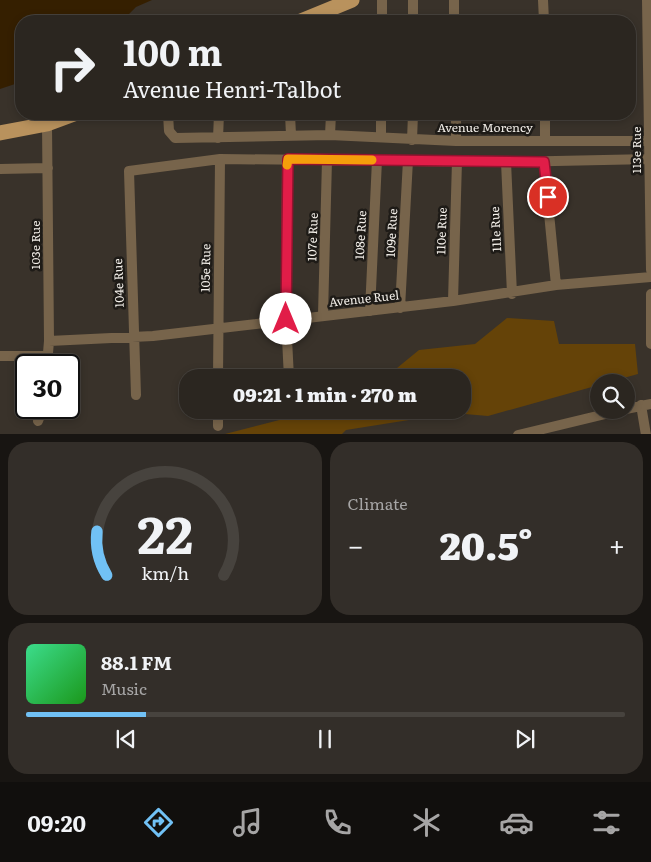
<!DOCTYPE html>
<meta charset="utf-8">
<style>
body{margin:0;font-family:Literata,serif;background:#332e29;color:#f1f3f6;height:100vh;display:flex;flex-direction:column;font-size:19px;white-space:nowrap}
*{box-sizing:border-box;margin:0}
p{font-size:16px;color:#a6a5a5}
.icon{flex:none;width:28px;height:28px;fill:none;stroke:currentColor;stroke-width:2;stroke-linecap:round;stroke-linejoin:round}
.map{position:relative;height:434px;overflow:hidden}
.sheet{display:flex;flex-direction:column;gap:8px;padding:8px;background:#181512;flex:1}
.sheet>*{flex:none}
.banner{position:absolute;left:15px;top:15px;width:621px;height:105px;border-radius:20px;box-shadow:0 2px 8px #0003,0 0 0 1px #47433e;background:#2b2620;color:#f1f3f6;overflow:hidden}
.buttons{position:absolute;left:590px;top:374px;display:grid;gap:10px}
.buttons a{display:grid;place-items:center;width:45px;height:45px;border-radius:50%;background:#2b2620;box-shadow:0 2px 8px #0003,0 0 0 1px #47433e;font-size:25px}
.speed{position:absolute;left:15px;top:354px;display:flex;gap:10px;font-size:25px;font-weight:700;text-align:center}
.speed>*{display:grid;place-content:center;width:65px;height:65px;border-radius:50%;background:#2b2620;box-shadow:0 2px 8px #0003,0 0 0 1px #47433e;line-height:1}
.speed .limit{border:2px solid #111;border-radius:8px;background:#fff;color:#111}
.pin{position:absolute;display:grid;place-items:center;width:42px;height:42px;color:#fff;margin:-21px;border:2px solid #fff;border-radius:50%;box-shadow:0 1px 5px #0007}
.me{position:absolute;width:55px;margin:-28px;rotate:0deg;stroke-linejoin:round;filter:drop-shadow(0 0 4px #0008)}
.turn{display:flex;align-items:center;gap:18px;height:105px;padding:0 25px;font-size:22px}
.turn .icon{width:65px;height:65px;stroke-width:2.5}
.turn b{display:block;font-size:35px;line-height:42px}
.big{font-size:38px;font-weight:800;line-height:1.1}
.sheet .widget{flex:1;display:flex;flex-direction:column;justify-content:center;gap:8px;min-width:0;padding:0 18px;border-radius:20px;background:#332e29}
.sheet .dial{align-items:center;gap:0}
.dial svg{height:130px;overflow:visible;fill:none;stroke:#47433e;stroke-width:7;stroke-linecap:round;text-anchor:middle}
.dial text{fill:#f1f3f6;stroke:none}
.song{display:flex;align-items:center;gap:15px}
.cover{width:60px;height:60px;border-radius:8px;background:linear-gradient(135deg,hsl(150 70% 55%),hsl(120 70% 35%))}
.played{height:5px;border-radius:2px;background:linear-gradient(90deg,#71c1f5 20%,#47433e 20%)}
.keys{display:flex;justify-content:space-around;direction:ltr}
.heat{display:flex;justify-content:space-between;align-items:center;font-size:28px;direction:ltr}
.sheet .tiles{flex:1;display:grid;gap:8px;grid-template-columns:1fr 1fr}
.widget:last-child{grid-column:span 2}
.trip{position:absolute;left:179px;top:369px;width:292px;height:50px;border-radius:20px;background:#2b2620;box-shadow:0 2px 8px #0003,0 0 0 1px #47433e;font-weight:800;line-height:50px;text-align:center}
.dock{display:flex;height:80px;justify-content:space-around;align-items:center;background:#110f0d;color:#a6a5a5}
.dock .icon{width:35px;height:35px}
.dock .active{color:#71c1f5}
.dock b{font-size:22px;color:#f1f3f6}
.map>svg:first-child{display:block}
</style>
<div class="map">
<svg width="651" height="435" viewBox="0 0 651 435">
<rect width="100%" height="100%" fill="#39322a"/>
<path fill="#654308" d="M 507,318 L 554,321 L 559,344 L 635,344 L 638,374 L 609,382 L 599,382 L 599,385 L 488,416 L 453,413 L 346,430 L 342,434 L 225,434 L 295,416 L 302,410 L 462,410 L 462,378 L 386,377 L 419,350 L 475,344 Z"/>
<path fill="#351f00" d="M 0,0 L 152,0 L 136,7 L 122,21 L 21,21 L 21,82 L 0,89 Z"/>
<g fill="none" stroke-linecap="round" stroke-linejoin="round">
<path stroke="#77644b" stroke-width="10" d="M 413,0 L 413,21
M 454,0 L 454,21
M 543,0 L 544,21
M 647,0 L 651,270
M 332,21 L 332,9
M 382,21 L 382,0
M 168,114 L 169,131 L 175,138 L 330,135 L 456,141 L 651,141
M 290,114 L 291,135
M 456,114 L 456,141
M 545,114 L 545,140
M 47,124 L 49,341 L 47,365
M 330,135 L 331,114
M 381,137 L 381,114
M 218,138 L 219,114
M 412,140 L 413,114
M 287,159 L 286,319 L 289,378
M 506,162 L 512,294
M 544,162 L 556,285
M 0,169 L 48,168
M 453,301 L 457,161
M 400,308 L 408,160
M 370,311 L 377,160
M 323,315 L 327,160
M 49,341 L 153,336 L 453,301 L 556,285 L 651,277
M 651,344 L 651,294
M 0,356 L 47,356
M 218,378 L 220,159
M 136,395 L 129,171 L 220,159 L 506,162 L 651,159
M 641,405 L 646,435
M 626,409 L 651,404
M 218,410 L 218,426
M 38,421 L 43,408
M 518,435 L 622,410"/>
<path stroke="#b9925d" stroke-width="15" d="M 301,21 L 352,0
M 0,133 L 47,124 L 74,114"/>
</g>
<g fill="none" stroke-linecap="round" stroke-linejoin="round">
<defs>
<path id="route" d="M 286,319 L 288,159 L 544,162 L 548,197"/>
</defs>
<use href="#route" stroke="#92132f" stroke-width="12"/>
<use href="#route" stroke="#e11d48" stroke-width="9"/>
<path stroke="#f59e0b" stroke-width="9" d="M 287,165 L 288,159 L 372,160"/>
</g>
<g text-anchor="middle" stroke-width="5" stroke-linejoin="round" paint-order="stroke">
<g font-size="12" fill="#f4f0ea" stroke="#1e1b17">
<text x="485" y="132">Avenue Morency</text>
<text transform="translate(637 150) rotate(-90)" y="4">113e Rue</text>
<text transform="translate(496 229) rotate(-93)" y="4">111e Rue</text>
<text transform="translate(442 231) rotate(-88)" y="4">110e Rue</text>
<text transform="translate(392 233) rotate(-87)" y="4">109e Rue</text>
<text transform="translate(361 235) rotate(-87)" y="4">108e Rue</text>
<text transform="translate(313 237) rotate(-88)" y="4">107e Rue</text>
<text transform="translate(36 245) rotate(-90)" y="4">103e Rue</text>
<text transform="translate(206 268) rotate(-89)" y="4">105e Rue</text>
<text transform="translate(119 283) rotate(-92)" y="4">104e Rue</text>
<text transform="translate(364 299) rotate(-6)" y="4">Avenue Ruel</text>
</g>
</g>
</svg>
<div class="buttons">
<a><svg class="icon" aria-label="search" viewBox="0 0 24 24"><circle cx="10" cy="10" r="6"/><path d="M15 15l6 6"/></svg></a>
</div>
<div class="speed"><div class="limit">30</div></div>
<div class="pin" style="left:548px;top:197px;background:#d93025"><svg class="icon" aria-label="arrive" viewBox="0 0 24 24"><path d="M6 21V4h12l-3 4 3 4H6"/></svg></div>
<svg class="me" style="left:286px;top:319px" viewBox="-20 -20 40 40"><circle r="19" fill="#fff"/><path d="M0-13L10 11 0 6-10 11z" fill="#e11d48"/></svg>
<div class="trip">09:21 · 1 min · 270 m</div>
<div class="banner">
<div class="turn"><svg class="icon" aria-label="right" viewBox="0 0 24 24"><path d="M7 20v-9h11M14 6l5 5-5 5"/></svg><div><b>100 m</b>Avenue Henri-Talbot</div></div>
</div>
</div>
<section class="sheet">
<div class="tiles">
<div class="widget dial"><svg viewBox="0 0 100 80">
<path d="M14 69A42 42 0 1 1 86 69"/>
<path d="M14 69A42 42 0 0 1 8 42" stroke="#71c1f5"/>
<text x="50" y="56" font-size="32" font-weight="700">22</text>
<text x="50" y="72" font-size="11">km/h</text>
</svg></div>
<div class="widget"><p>Climate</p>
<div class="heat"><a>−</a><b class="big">20.5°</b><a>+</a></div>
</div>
<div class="widget">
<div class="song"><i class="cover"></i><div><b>88.1 FM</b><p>Music</p></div></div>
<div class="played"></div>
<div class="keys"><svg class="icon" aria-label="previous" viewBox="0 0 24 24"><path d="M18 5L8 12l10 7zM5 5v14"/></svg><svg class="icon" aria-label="pause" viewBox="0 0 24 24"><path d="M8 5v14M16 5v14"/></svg><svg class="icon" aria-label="next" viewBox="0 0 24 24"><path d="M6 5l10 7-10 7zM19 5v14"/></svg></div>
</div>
</div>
</section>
<nav class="dock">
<b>09:20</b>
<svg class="icon active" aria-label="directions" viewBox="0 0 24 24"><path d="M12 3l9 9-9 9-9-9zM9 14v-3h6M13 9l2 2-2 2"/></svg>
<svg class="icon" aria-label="music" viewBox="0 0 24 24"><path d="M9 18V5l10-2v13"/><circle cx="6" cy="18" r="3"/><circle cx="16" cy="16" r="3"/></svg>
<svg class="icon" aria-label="phone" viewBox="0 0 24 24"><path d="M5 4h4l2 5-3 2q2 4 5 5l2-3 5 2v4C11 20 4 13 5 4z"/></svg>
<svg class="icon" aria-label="climate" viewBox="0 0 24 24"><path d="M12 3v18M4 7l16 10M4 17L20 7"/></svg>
<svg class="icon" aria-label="car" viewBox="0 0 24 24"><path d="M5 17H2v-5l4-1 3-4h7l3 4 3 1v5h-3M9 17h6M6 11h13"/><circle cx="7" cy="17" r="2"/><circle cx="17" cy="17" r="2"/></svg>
<svg class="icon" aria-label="filters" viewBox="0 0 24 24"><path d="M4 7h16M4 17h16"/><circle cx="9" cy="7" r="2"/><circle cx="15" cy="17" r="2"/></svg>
</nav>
